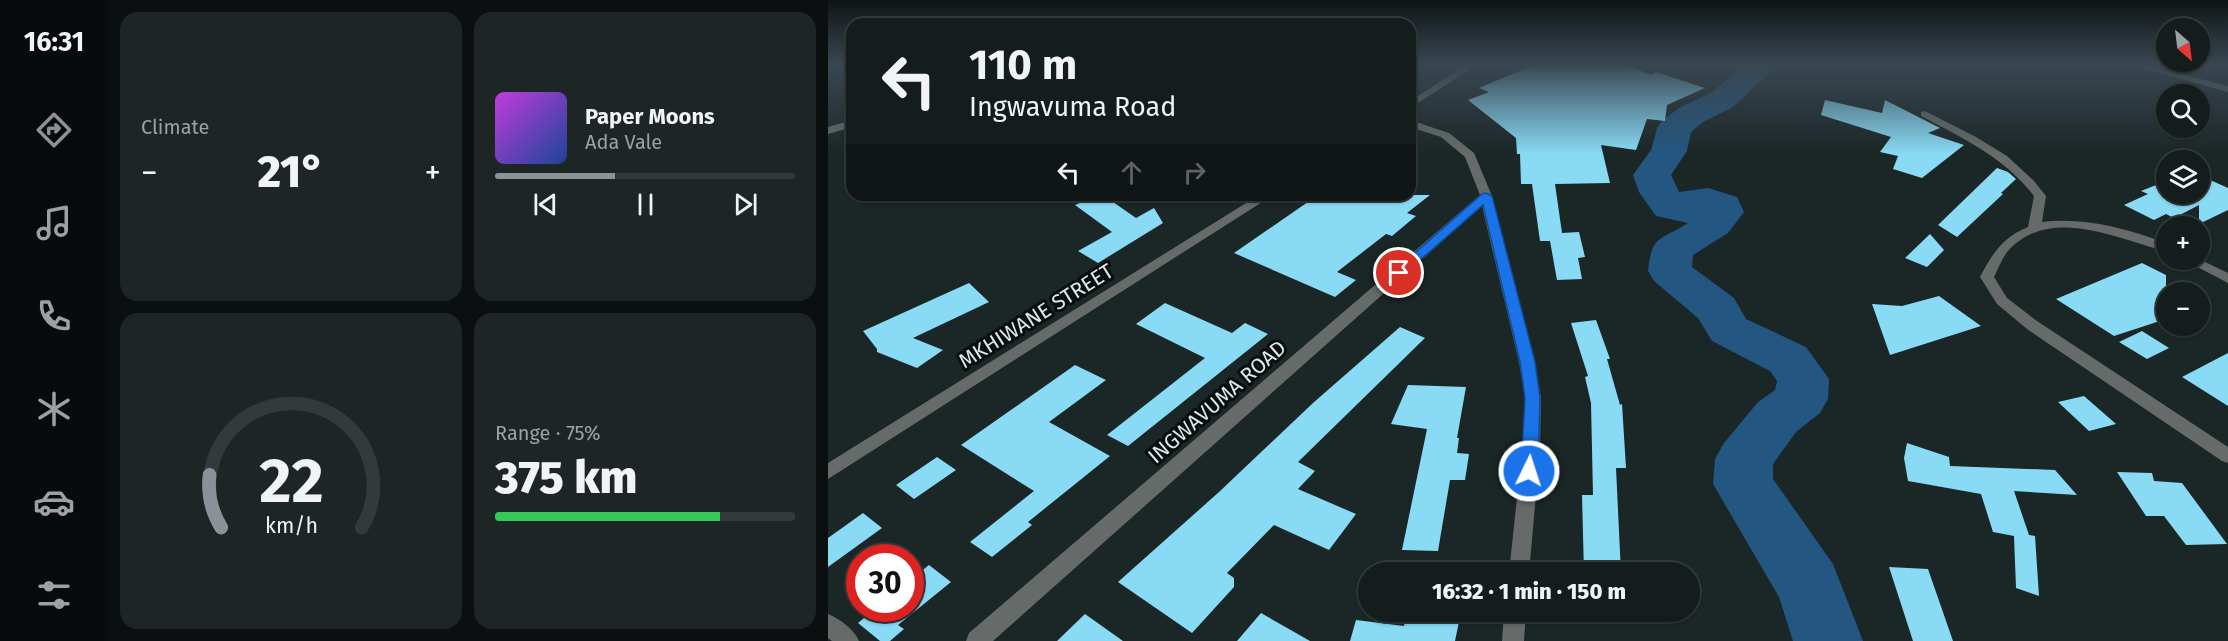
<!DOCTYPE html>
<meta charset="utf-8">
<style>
body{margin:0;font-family:"Fira Sans",sans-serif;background:#1d2525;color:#f1f3f6;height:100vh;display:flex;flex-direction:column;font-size:22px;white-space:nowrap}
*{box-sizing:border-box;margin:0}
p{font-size:20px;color:#9da1a3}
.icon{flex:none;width:33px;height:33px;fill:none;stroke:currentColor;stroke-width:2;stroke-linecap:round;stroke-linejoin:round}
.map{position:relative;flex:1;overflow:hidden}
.drawer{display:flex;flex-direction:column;gap:12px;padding:12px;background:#0b0f0f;width:720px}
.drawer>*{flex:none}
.top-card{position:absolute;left:18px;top:18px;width:570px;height:183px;border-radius:18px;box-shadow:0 2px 4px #0004,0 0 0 2px #333a3b;background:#141c1c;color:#f1f3f6;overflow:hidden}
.needle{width:39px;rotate:152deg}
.tools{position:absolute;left:1328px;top:18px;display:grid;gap:12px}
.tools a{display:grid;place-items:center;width:54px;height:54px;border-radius:50%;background:#141c1c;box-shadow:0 2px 4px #0004,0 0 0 2px #333a3b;font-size:30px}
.speed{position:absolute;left:18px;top:544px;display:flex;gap:12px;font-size:30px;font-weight:700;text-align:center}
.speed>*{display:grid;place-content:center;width:78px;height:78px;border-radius:50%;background:#141c1c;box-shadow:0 2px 4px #0004,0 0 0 2px #333a3b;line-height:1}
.speed .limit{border:9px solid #d22;background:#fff;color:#111}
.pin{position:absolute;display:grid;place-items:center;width:51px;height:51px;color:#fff;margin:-26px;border:3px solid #fff;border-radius:50%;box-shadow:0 2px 6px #0007}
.me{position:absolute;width:66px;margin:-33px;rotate:4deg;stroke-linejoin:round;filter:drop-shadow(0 0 4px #0008)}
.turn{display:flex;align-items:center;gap:21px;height:126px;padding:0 24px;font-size:27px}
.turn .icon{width:78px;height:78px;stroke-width:2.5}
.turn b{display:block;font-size:42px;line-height:51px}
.lanes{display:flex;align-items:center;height:57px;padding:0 24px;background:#0003;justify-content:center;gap:30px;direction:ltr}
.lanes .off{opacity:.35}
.big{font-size:45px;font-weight:800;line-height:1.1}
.drawer .tile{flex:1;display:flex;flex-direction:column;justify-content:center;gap:9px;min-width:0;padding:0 21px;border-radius:18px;background:#1d2525}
.drawer .dial{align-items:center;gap:0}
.dial svg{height:156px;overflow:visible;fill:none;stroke:#333a3b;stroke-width:7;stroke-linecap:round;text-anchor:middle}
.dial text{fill:#f1f3f6;stroke:none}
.song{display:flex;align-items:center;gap:18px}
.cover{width:72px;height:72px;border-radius:9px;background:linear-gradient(135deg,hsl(290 70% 55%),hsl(220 70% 35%))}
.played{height:6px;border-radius:3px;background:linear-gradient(90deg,#8c9099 40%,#333a3b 40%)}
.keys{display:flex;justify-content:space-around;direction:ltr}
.heat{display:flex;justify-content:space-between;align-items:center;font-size:33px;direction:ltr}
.charge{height:9px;border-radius:4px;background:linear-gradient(90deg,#34c759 75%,#333a3b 0)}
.drawer .tiles{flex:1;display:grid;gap:12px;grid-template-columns:repeat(2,1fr)}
.trip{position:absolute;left:530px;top:562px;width:342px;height:60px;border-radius:30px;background:#141c1c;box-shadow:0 2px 4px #0004,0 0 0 2px #333a3b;font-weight:800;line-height:60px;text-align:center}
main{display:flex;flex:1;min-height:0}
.dock{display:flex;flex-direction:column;width:108px;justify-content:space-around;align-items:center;background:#080b0b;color:#9da1a3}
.dock .icon{width:42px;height:42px}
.dock .active{color:#8c9099}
.dock b{font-size:27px;color:#f1f3f6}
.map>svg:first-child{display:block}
</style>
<main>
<nav class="dock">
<b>16:31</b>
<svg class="icon active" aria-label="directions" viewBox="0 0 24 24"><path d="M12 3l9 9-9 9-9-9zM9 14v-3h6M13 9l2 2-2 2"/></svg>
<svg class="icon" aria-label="music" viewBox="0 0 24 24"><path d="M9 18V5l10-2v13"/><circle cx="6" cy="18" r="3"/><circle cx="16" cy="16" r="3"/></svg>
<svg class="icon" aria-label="phone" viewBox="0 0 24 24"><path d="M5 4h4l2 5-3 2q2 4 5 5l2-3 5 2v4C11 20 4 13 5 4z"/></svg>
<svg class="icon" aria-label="climate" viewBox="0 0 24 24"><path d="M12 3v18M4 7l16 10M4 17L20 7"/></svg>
<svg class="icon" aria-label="car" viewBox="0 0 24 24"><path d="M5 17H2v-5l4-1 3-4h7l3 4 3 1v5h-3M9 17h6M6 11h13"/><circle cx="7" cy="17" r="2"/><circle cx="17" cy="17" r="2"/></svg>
<svg class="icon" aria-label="filters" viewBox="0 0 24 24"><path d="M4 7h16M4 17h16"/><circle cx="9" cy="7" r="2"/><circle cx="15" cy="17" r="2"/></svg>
</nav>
<section class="drawer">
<div class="tiles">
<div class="tile"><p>Climate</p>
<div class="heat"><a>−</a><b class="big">21°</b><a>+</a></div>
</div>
<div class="tile">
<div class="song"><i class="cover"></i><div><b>Paper Moons</b><p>Ada Vale</p></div></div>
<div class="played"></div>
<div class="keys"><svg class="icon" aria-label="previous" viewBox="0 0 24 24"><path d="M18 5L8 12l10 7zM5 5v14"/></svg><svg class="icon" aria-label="pause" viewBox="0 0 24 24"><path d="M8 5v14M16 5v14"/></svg><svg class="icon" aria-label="next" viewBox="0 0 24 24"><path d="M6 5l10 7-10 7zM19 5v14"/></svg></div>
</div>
<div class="tile dial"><svg viewBox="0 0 100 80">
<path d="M14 69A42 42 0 1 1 86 69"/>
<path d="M14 69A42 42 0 0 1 8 42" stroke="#8c9099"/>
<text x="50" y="56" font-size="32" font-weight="700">22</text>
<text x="50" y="72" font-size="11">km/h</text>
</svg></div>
<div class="tile"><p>Range · 75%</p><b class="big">375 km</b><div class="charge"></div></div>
</div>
</section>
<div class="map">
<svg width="1400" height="641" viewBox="0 0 1400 641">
<rect width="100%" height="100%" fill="#1b2626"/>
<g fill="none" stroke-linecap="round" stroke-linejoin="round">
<path fill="#235680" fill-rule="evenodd" d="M 916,65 L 949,65 L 905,107 L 875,122 L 863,132 L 859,151 L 843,175 L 851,192 L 880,188 L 909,197 L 916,212 L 900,233 L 865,255 L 864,267 L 906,298 L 918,319 L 978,347 L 1001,379 L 1000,399 L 992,413 L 968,432 L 945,464 L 945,479 L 1005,564 L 1035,641 L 965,641 L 951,597 L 885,484 L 887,459 L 896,443 L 930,402 L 947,390 L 949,381 L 942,371 L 884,341 L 870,318 L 826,281 L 820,271 C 824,234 832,241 860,223 L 828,216 L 811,192 L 805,175 L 823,150 L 829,128 L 834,121 L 851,108 L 883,93 Z"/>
</g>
<path fill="#89daf5" d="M 706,65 L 799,65 L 823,75 L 828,72 L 877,88 L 839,105 L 837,121 L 819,119 L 808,150 L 773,145 L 782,183 L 727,184 L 734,233 L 751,232 L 757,257 L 750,258 L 754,279 L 729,280 L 722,241 L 712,241 L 704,184 L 693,184 L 692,154 L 689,154 L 688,138 L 640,100 L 661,92 L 651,88 Z
M 997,100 L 1054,113 L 1057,100 L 1112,128 L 1100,133 L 1136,145 L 1094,178 L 1065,169 L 1070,156 L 1052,152 L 1063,137 L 993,115 Z
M 1169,168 L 1180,172 L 1188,179 L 1173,193 L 1175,194 L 1129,237 L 1110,225 Z
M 1371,175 L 1400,188 L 1400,210 L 1371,224 L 1371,205 L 1346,218 L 1338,214 L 1326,220 L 1296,205 L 1320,194 L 1313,191 L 1338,181 L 1338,194 L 1371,194 Z
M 271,195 L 275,195 L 308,218 L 326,208 L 335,223 L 270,263 L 250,251 L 284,232 L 247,205 Z
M 490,195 L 602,195 L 579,213 L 588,216 L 564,236 L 558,234 L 509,272 L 528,280 L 507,297 L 406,253 Z
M 1102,234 L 1116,250 L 1099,267 L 1077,258 Z
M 1314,263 L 1338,275 L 1338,319 L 1286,336 L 1228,299 Z
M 141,283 L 161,302 L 85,338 L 115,350 L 89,368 L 49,352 L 49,349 L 35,331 Z
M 1111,296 L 1153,326 L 1062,355 L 1044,304 L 1074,306 Z
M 337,303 L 404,333 L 417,323 L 440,334 L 300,446 L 279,435 L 377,358 L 308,324 Z
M 768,320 L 782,359 L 779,359 L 792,405 L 794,404 L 798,468 L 788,468 L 793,573 L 756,573 L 754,495 L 765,495 L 763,403 L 757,377 L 760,376 L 743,323 Z
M 572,327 L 597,338 L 470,462 L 487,471 L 470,489 L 528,514 L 501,550 L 446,525 L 399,573 L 406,578 L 406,587 L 364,633 L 290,582 L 391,492 L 485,403 Z
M 1314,331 L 1341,348 L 1319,359 L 1291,342 Z
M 1400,353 L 1400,406 L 1354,377 Z
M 247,365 L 278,380 L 221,422 L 282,456 L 200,522 L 204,525 L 164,557 L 142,542 L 206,491 L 133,445 Z
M 580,385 L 638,387 L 629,438 L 631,438 L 629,453 L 641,454 L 637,480 L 622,480 L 610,551 L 574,550 L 599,429 L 563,424 Z
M 1256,396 L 1288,424 L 1261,431 L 1230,402 Z
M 1079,443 L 1121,457 L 1122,466 L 1227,470 L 1249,495 L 1186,491 L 1201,535 L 1207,536 L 1211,596 L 1188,588 L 1186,536 L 1165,532 L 1153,494 L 1080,481 L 1076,458 Z
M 109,457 L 128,470 L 86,499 L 68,485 Z
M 1289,472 L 1324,473 L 1326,481 L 1354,483 L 1399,544 L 1358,545 L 1336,516 L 1318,516 Z
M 35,513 L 54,528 L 0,567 L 0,538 Z
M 101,565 L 123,582 L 70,625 L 76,629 L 62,641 L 52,641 L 30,623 L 47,609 L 82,609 L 82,580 Z
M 1061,567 L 1100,569 L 1125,641 L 1085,641 Z
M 579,612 L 633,612 L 627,641 L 522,641 L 528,620 L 576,626 Z
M 433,613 L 482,641 L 409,641 Z
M 257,614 L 295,641 L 229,641 Z"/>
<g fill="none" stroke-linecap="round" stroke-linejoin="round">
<path fill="#666b69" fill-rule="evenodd" d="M 638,65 L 649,65 L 582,108 L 582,101 Z
M 1303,65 L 1318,65 L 1400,86 L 1400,92 Z
M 1097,111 L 1148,137 L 1179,156 L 1205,180 L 1218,196 L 1214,222 C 1257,217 1297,228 1338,243 L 1338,251 C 1288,239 1222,204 1179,252 C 1174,259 1170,269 1166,277 L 1179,298 L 1209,321 L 1400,447 L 1400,463 L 1394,461 L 1199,329 L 1169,304 L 1152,277 C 1164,254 1175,237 1200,227 L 1206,196 C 1177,158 1135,138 1093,116 L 1093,112 Z
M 24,120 L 24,127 L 0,134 L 0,127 Z
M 582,120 L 621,133 L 646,153 L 664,196 L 707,362 L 713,398 L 712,450 L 701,573 L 681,573 L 694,450 L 697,398 L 691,362 L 654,206 L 165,641 L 138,641 L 141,633 L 652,195 L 637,157 L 613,137 L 582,127 Z
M 431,195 L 445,195 L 0,479 L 0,463 Z
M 1371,259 L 1400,273 L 1400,283 L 1356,260 Z
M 676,612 L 698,612 L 696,641 L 674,641 Z
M 0,614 C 12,619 26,629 31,641 L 4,641 L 0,638 Z"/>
</g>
<linearGradient id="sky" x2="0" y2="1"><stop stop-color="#0f1515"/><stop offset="0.42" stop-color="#394752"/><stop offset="1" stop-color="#394752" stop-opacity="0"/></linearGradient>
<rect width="1400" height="154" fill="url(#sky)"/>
<path fill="#1a73e8" stroke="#114b97" stroke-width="1.5" d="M 658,193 L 664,196 L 707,362 L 712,398 L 710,471 L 707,476 L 701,478 L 696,476 L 693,471 L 697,398 L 692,362 L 655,205 L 575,275 L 571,277 L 564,273 L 654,194 Z"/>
<g text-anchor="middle" stroke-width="6" stroke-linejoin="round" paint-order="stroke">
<g font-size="21" fill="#e0e7e7" stroke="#090e0e">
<text transform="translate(208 316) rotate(-32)" y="7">MKHIWANE STREET</text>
<text transform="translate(389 402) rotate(-41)" y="7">INGWAVUMA ROAD</text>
</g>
</g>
</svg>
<div class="tools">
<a><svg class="needle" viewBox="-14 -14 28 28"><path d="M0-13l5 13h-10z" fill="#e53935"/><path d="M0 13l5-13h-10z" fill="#9da1a3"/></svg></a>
<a><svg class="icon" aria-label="search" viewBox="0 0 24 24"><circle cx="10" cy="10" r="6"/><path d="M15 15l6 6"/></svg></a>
<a><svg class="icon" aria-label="layers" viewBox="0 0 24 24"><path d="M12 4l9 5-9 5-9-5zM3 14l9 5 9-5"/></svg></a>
<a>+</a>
<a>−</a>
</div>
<div class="speed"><div class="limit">30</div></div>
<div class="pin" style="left:571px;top:273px;background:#d93025"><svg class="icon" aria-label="arrive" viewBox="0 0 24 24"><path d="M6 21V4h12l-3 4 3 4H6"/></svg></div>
<svg class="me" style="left:701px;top:471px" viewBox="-20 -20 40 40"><circle r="17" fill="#1a73e8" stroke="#fff" stroke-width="3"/><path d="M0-11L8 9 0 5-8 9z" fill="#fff"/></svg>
<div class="trip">16:32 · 1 min · 150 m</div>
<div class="top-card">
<div class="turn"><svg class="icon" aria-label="left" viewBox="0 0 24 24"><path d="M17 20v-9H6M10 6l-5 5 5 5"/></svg><div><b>110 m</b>Ingwavuma Road</div></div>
<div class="lanes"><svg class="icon" aria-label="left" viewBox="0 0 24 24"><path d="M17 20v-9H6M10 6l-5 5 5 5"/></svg><svg class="icon off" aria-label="ahead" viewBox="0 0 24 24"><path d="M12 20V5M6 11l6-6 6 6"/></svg><svg class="icon off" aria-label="right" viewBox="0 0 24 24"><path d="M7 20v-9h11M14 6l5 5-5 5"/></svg></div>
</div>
</div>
</main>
